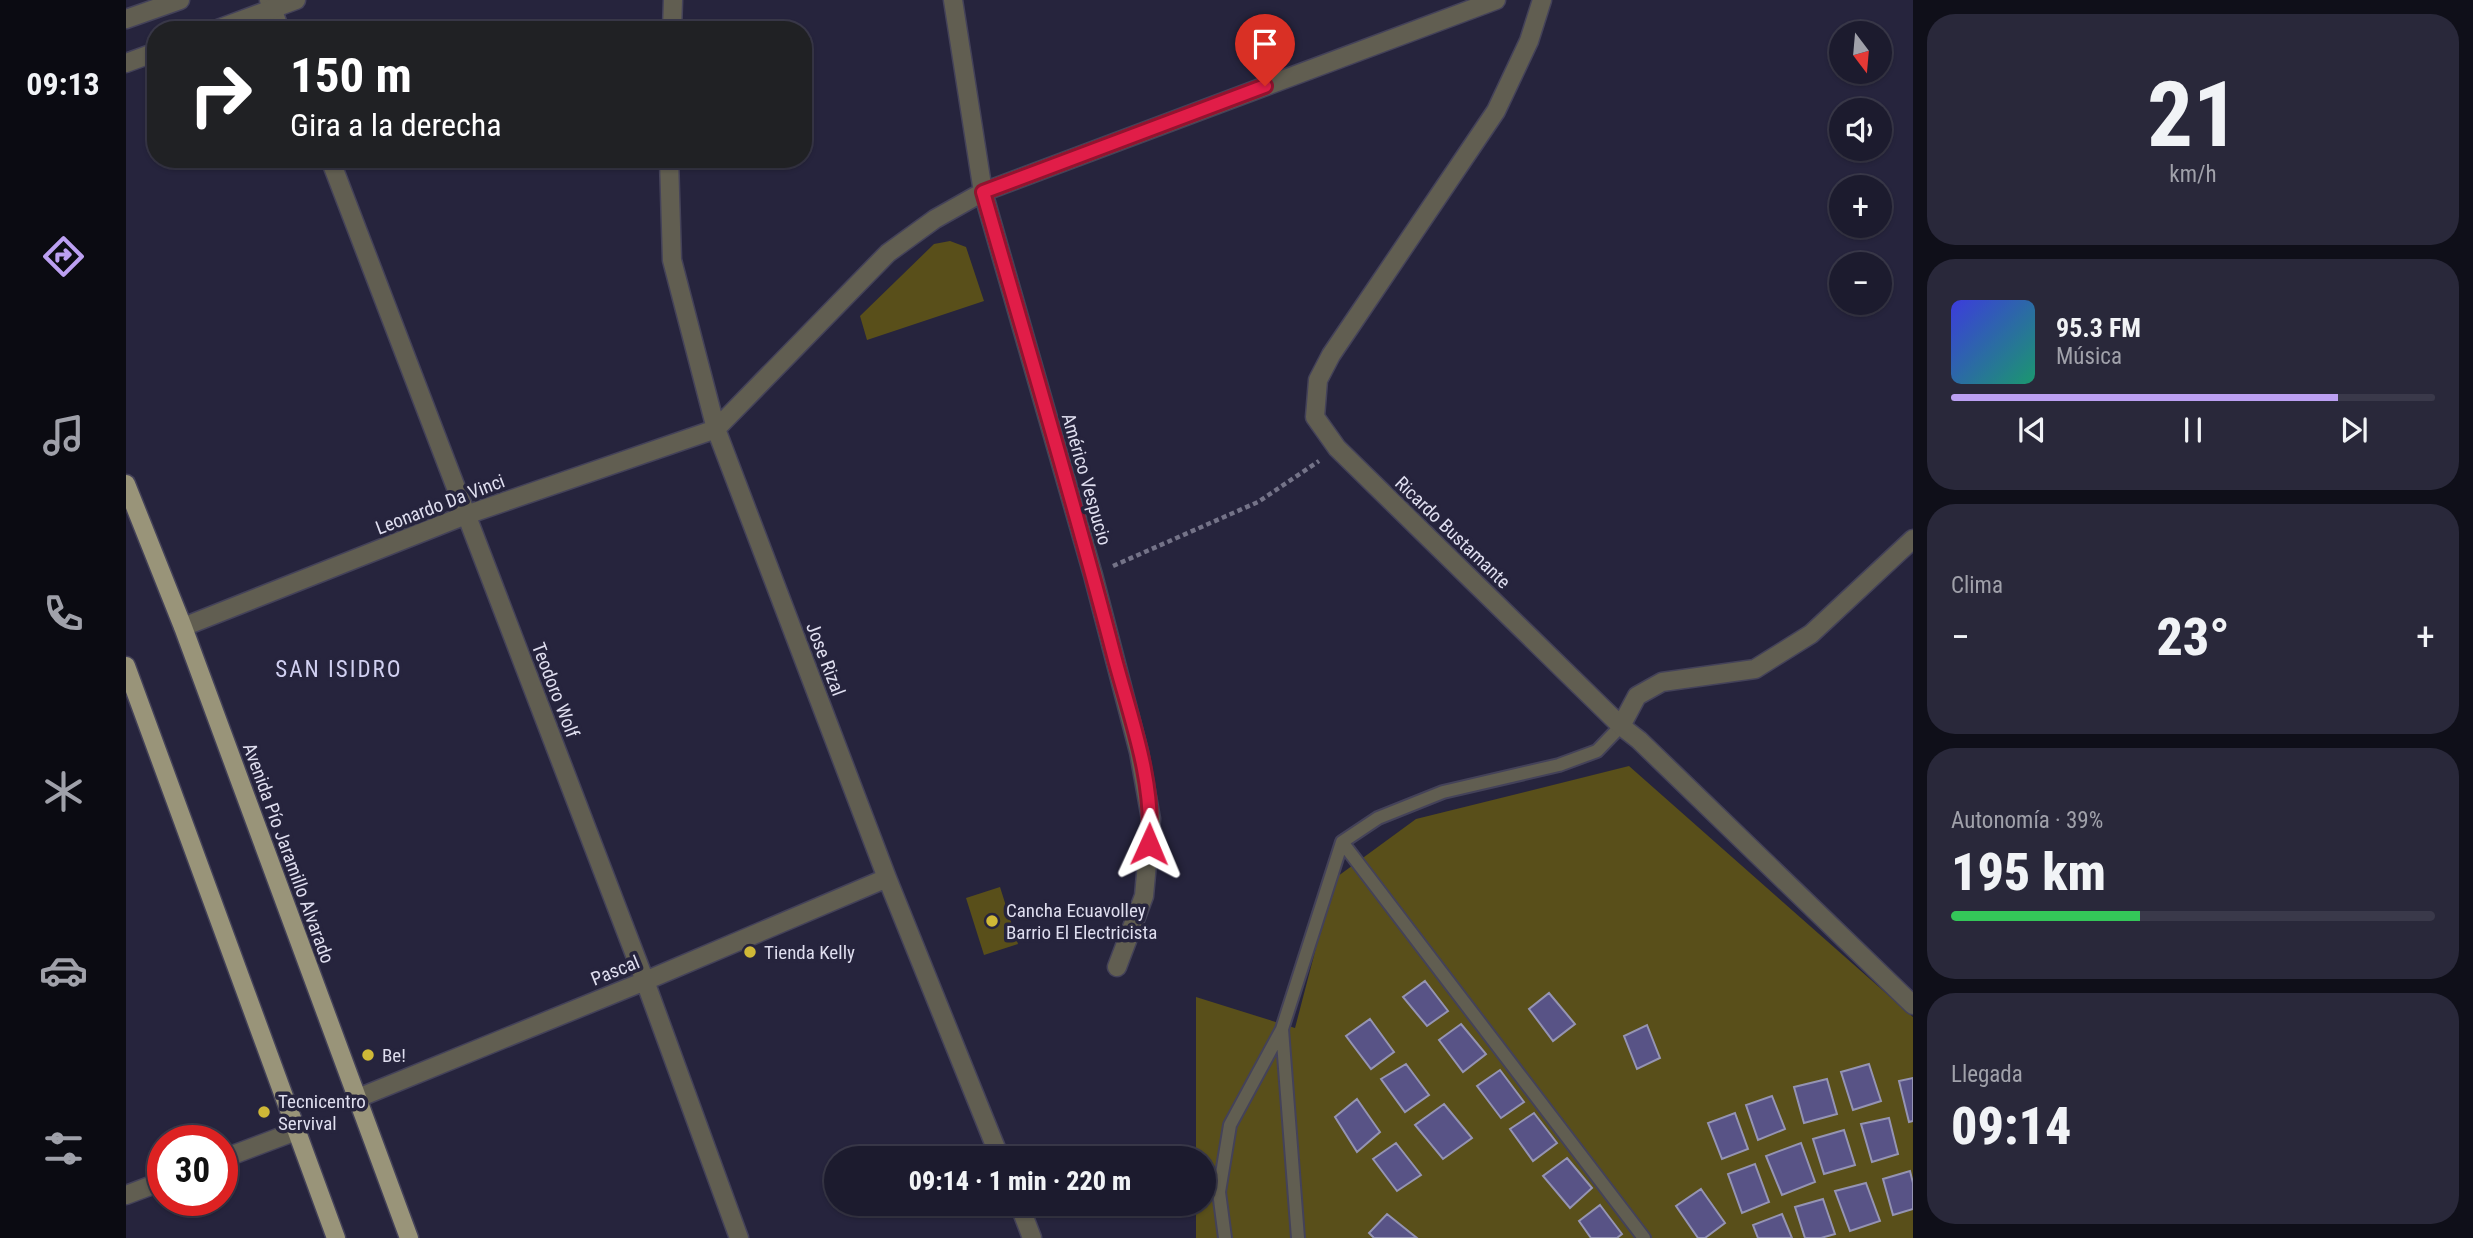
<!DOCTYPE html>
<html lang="es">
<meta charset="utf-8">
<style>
body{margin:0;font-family:"Roboto Condensed",sans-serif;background:#29283a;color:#f1f3f6;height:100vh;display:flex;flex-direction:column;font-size:26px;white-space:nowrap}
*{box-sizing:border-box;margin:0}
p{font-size:23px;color:#a0a1aa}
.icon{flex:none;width:38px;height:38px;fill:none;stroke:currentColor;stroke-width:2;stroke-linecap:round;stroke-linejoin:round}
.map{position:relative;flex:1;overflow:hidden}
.drawer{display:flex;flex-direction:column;gap:14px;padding:14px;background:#0f0f19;width:560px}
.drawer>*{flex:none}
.hud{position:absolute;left:21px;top:21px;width:665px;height:147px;border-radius:28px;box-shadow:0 2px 5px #0004,0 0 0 2px #3a394a;background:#202124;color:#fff;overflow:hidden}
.needle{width:46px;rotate:164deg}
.tools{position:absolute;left:1703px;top:21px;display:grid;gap:14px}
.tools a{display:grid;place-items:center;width:63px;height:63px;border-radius:50%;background:#1c1b2e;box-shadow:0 2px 5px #0004,0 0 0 2px #3a394a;font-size:35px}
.speed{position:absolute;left:21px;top:1125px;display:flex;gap:14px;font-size:35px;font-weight:700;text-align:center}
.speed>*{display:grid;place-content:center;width:91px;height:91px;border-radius:50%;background:#1c1b2e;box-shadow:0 2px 5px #0004,0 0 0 2px #3a394a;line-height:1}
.speed .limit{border:10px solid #d22;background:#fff;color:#111}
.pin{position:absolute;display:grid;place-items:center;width:60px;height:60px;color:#fff;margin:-72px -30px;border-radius:50% 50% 50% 0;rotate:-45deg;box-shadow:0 0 7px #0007}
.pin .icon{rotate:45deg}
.me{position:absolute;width:77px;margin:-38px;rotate:1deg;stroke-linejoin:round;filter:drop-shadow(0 0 5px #0008)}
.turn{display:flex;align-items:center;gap:24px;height:147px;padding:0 28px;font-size:32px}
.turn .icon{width:91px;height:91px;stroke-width:2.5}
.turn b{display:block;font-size:49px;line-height:60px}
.big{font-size:52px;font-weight:800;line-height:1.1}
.drawer .tile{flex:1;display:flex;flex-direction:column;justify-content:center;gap:10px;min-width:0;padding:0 24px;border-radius:28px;background:#29283a}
.drawer .dial{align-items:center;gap:0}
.dial b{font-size:91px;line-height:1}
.song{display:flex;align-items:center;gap:21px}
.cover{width:84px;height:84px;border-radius:10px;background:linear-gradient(135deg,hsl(240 70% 55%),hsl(160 70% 35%))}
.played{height:7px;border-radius:4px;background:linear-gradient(90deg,#bca0f2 80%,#3a394a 80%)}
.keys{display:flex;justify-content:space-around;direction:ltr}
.heat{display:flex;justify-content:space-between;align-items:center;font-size:38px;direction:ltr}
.charge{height:10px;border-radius:5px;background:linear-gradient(90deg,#34c759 39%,#3a394a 0)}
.trip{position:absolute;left:698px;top:1146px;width:392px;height:70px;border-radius:35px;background:#1c1b2e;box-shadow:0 2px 5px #0004,0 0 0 2px #3a394a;font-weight:800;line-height:70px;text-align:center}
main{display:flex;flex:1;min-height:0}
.tab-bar{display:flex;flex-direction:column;width:126px;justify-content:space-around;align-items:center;background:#0b0b12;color:#a0a1aa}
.tab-bar .icon{width:49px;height:49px}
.tab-bar .selected{color:#bca0f2}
.tab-bar b{font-size:32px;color:#f1f3f6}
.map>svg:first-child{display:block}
</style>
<main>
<nav class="tab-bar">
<b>09:13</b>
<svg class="icon selected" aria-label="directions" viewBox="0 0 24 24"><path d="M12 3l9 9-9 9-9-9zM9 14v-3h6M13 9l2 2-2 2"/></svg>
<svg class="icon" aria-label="music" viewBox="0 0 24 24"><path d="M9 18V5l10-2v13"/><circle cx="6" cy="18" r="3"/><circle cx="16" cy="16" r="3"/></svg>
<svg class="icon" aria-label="phone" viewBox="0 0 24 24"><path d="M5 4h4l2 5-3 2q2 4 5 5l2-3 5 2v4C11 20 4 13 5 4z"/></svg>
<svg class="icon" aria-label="climate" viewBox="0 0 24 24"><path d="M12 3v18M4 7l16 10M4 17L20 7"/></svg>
<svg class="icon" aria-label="car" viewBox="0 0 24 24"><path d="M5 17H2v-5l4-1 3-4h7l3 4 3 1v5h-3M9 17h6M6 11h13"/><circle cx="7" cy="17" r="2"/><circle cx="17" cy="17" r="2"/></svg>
<svg class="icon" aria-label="filters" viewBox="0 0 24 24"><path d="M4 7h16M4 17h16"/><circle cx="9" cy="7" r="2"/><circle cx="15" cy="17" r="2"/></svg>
</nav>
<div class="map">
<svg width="1787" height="1238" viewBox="0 0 1787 1238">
<rect width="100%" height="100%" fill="#26243d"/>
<path fill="#594f1a" d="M 824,241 L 840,247 L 858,301 L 741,340 L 734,316 L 808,244 Z
M 1503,766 L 1787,1017 L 1787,1238 L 1070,1238 L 1070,1204 L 1078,1204 L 1078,1158 L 1070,1158 L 1070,997 L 1169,1028 L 1208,879 L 1290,819 Z
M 874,887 L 892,944 L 858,955 L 840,898 Z"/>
<path fill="#585386" stroke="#9594b3" stroke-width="2" d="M 1299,981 L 1322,1011 L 1301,1026 L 1277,997 Z
M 1423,993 L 1449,1024 L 1427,1041 L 1403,1009 Z
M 1244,1019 L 1268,1052 L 1245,1069 L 1220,1036 Z
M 1335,1024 L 1360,1054 L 1337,1072 L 1313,1040 Z
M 1521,1025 L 1534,1058 L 1511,1069 L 1498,1036 Z
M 1280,1064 L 1303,1095 L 1279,1112 L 1255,1079 Z
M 1743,1064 L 1755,1101 L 1727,1110 L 1715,1072 Z
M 1374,1070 L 1398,1102 L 1375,1118 L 1351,1086 Z
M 1787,1078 L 1787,1121 L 1783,1122 L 1773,1081 Z
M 1701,1079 L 1711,1114 L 1678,1123 L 1668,1087 Z
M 1646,1096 L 1659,1129 L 1632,1140 L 1620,1105 Z
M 1231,1099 L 1254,1132 L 1231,1152 L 1209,1117 Z
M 1318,1104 L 1346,1138 L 1317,1159 L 1289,1125 Z
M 1408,1113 L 1431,1143 L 1407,1161 L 1384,1129 Z
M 1609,1113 L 1622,1149 L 1596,1159 L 1582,1123 Z
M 1763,1118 L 1772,1154 L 1746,1162 L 1735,1124 Z
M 1718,1130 L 1729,1165 L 1698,1174 L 1687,1139 Z
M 1270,1143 L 1295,1175 L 1271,1191 L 1247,1159 Z
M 1675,1143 L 1689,1182 L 1656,1195 L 1640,1156 Z
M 1441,1158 L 1466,1188 L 1444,1208 L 1417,1176 Z
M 1629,1164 L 1643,1202 L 1616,1213 L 1602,1174 Z
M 1784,1171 L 1787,1183 L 1787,1209 L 1767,1215 L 1757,1179 Z
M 1740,1183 L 1754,1221 L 1724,1231 L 1709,1191 Z
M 1575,1189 L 1599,1223 L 1579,1238 L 1572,1238 L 1550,1206 Z
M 1697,1199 L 1709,1234 L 1695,1238 L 1679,1238 L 1669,1207 Z
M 1474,1205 L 1496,1234 L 1491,1238 L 1465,1238 L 1453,1221 Z
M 1261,1214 L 1291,1238 L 1248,1238 L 1243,1233 Z
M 1656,1214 L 1666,1238 L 1632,1238 L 1627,1225 Z"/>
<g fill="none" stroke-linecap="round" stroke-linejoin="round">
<defs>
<path id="service" d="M 1216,842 L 1518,1238
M 1099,1238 L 1093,1192 L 1104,1125 L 1156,1029
M 1172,1238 L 1156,1029 L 1216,842 L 1252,818 L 1317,792 L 1433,765 L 1471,751 L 1495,726"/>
<path id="minor" d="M 143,0 L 154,30
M 827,0 L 857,192 L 967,575 L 1013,752 L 1025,819 L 1018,896 L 991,967
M 1416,0 L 1403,41 L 1370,111 L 1205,355 L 1192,380 L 1189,417 L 1211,448 L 1495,726 L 1513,740 L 1787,1005
M 546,30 L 547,0
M 204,159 L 519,981 L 613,1238
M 543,159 L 546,260 L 590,429 L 761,878 L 874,1158
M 57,627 L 340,515 L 590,429 L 762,253 L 809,219 L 857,192 L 1370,0
M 1495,726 L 1511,696 L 1536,682 L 1629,669 L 1685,634 L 1787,539
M 232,1098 L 519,981 L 761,878
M 96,1159 L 170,1131
M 0,1195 L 37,1181
M 893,1204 L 906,1238"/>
<path id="tertiary" d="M 0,19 L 54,0
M 89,30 L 170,0
M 0,63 L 30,52"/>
<path id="primary" d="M 0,484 L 57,627 L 283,1238
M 0,666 L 210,1238"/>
</defs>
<use href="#service" stroke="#444259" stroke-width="16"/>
<use href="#minor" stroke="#444259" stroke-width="21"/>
<use href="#tertiary" stroke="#444259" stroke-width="21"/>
<use href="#primary" stroke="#444259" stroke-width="21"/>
<path stroke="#747388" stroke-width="4.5" stroke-dasharray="5 3.5" stroke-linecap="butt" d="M 987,566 L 1132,502 L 1193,461"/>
<use href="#service" stroke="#615e51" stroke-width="12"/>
<use href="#minor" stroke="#615e51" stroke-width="18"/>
<use href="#tertiary" stroke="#615e51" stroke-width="18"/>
<use href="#primary" stroke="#999479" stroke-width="18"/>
</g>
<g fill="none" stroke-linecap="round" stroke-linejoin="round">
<defs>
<path id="route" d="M 1023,844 C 1029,780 1003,714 987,652 C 947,498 901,345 857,192 L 1139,86"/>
</defs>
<use href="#route" stroke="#92132f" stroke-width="18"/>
<use href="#route" stroke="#e11d48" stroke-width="12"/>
</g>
<g fill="#cfb837" stroke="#26243d" stroke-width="2.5">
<circle cx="866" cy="921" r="7"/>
<circle cx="624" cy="952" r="7"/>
<circle cx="242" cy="1055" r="7"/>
<circle cx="138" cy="1112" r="7"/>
</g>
<g text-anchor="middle" stroke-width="7" stroke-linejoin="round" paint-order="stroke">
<g font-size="19" fill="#dfdeef" stroke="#26243d">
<text transform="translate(961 479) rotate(74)" y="7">Américo Vespucio</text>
<text transform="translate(314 504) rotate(-21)" y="7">Leonardo Da Vinci</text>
<text transform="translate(1327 532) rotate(44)" y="7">Ricardo Bustamante</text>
<text transform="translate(700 659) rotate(69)" y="7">Jose Rizal</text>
<text transform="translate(430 690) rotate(69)" y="7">Teodoro Wolf</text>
<text transform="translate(163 853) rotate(70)" y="7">Avenida Pío Jaramillo Alvarado</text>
<text transform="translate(489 970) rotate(-22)" y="7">Pascal</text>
</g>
<g font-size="19" fill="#dfdeef" stroke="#26243d" text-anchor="start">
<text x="880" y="917">Cancha Ecuavolley<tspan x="880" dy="22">Barrio El Electricista</tspan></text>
<text x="638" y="959">Tienda Kelly</text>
<text x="256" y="1062">Be!</text>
<text x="152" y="1108">Tecnicentro<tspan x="152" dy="22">Servival</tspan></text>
</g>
<g font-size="23" letter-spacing="2" fill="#d1d0f1" stroke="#26243d">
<text x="213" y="677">SAN ISIDRO</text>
</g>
</g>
</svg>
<div class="tools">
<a><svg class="needle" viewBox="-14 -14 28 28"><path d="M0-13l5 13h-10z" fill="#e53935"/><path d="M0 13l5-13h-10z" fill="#a0a1aa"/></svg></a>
<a><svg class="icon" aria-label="sound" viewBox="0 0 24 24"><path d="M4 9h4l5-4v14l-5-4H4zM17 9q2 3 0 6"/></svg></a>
<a>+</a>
<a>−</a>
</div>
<div class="speed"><div class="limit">30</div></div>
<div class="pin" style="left:1139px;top:86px;background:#d93025"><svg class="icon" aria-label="arrive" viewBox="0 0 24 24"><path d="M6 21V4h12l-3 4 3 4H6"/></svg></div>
<svg class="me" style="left:1023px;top:844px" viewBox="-20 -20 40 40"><path d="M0-17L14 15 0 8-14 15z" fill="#e11d48" stroke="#fff" stroke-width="4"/></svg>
<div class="trip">09:14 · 1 min · 220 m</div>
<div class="hud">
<div class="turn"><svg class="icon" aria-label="right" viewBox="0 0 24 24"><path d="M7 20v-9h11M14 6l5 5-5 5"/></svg><div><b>150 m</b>Gira a la derecha</div></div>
</div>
</div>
<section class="drawer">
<div class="tile dial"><b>21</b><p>km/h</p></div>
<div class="tile">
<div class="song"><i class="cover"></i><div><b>95.3 FM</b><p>Música</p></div></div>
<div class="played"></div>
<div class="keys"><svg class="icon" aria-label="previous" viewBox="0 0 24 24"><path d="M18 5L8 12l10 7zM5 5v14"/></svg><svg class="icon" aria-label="pause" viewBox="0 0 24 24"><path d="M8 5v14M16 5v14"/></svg><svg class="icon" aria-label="next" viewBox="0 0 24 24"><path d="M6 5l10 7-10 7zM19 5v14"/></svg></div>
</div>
<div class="tile"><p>Clima</p>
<div class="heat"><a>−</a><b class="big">23°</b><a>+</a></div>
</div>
<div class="tile"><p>Autonomía · 39%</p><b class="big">195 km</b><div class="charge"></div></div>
<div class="tile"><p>Llegada</p><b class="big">09:14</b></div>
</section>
</main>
